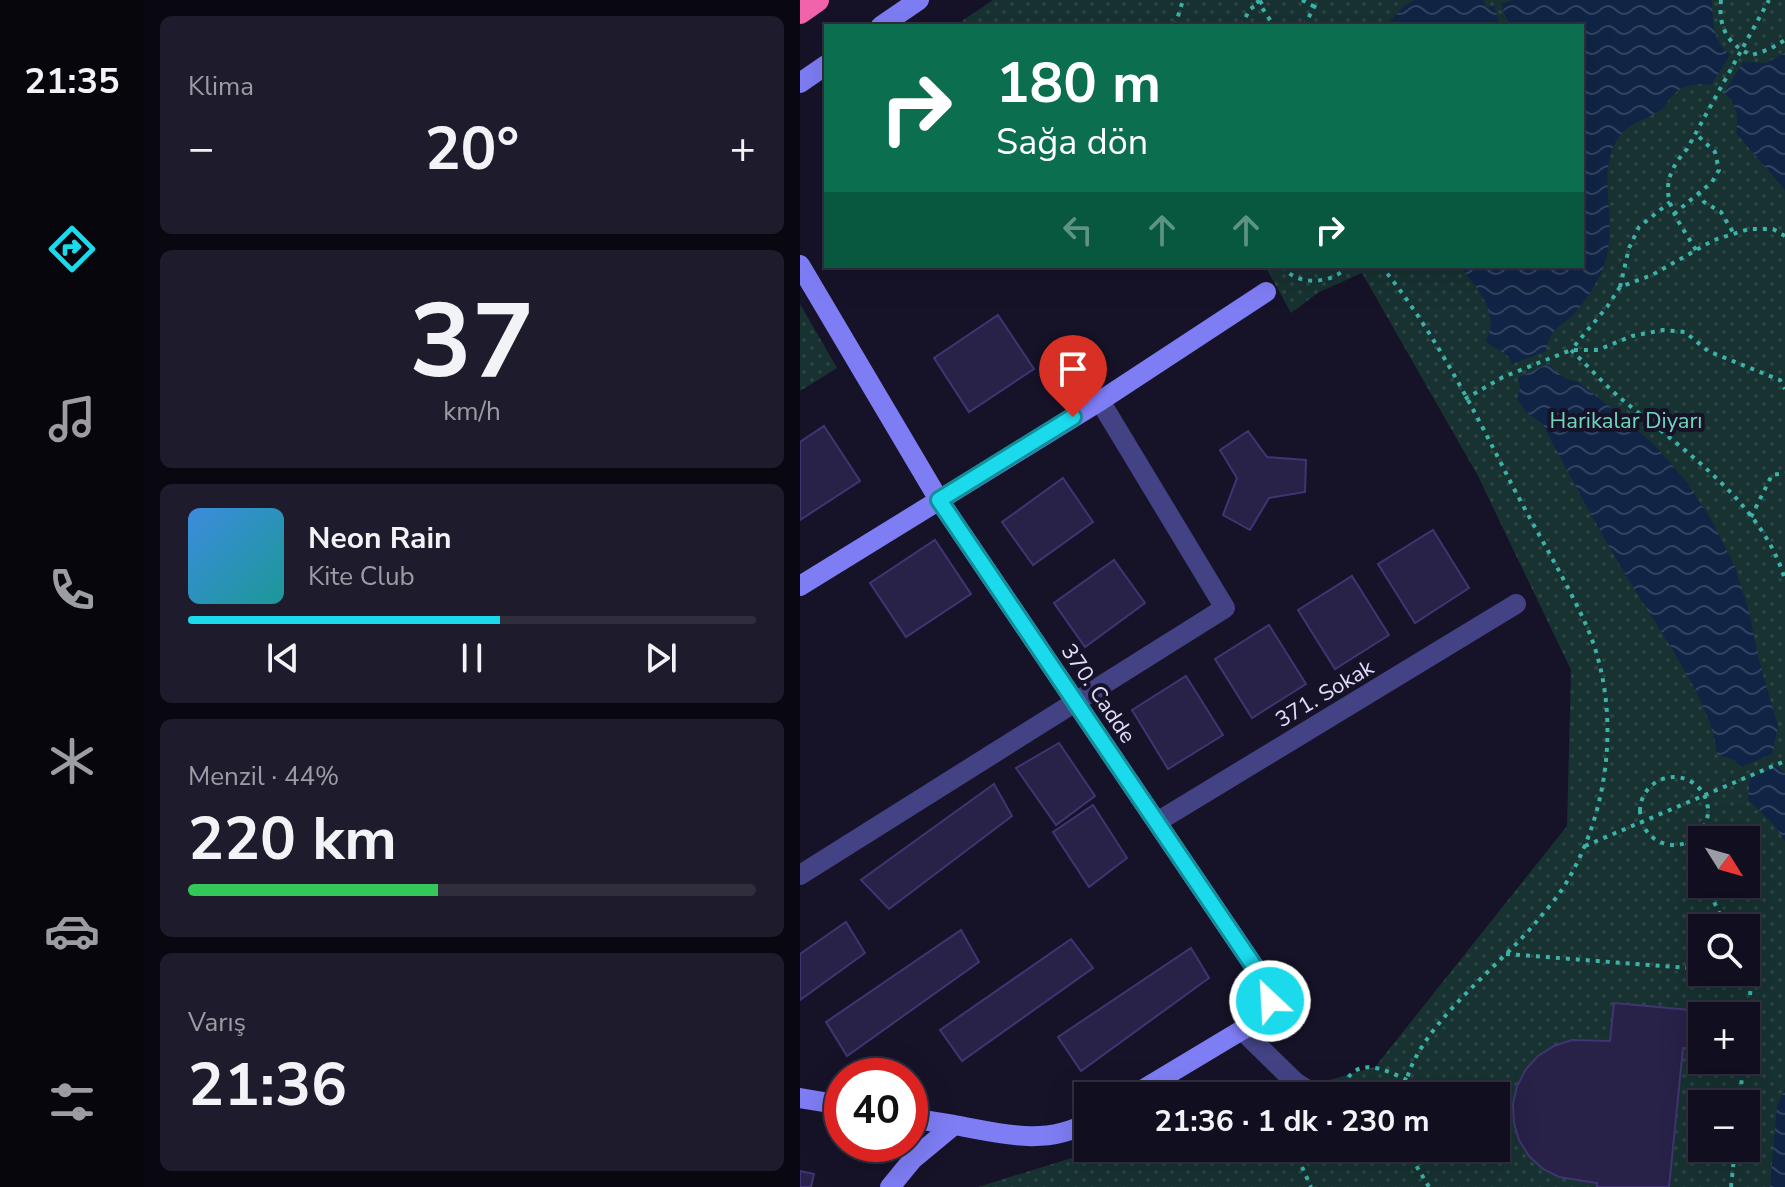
<!DOCTYPE html>
<html lang="tr">
<meta charset="utf-8">
<style>
body{margin:0;font-family:"Nunito Sans",sans-serif;background:#1e1c2c;color:#f1f3f6;height:100vh;display:flex;flex-direction:column;font-size:30px;white-space:nowrap}
*{box-sizing:border-box;margin:0}
p{font-size:26px;color:#9c9ca4}
.icon{flex:none;width:44px;height:44px;fill:none;stroke:currentColor;stroke-width:2;stroke-linecap:round;stroke-linejoin:round}
.map{position:relative;flex:1;overflow:hidden}
.panel{display:flex;flex-direction:column;gap:16px;padding:16px;background:#090811;width:656px}
.panel>*{flex:none}
.top-card{position:absolute;left:24px;top:24px;width:760px;height:244px;border-radius:0px;box-shadow:0 8px 32px #0002,0 0 0 2px #302e3d;background:#0b6e4f;color:#fff;overflow:hidden}
.needle{width:52px;rotate:127deg}
.fabs{position:absolute;left:888px;top:826px;display:grid;gap:16px}
.fabs a{display:grid;place-items:center;width:72px;height:72px;border-radius:0px;background:#100e1f;box-shadow:0 8px 32px #0002,0 0 0 2px #302e3d;font-size:40px}
.speed{position:absolute;left:24px;top:1058px;display:flex;gap:16px;font-size:40px;font-weight:700;text-align:center}
.speed>*{display:grid;place-content:center;width:104px;height:104px;border-radius:50%;background:#100e1f;box-shadow:0 8px 32px #0002,0 0 0 2px #302e3d;line-height:1}
.speed .limit{border:12px solid #d22;background:#fff;color:#111}
.pin{position:absolute;display:grid;place-items:center;width:68px;height:68px;color:#fff;margin:-82px -34px;border-radius:50% 50% 50% 0;rotate:-45deg;box-shadow:0 0 8px #0007}
.pin .icon{rotate:45deg}
.me{position:absolute;width:88px;margin:-44px;rotate:335deg;stroke-linejoin:round;filter:drop-shadow(0 0 6px #0008)}
.turn{display:flex;align-items:center;gap:28px;height:168px;padding:0 40px;font-size:36px}
.turn .icon{width:104px;height:104px;stroke-width:2.5}
.turn b{display:block;font-size:56px;line-height:68px}
.lanes{display:flex;align-items:center;height:76px;padding:0 40px;background:#0003;justify-content:center;gap:40px;direction:ltr}
.lanes .off{opacity:.35}
.big{font-size:60px;font-weight:700;line-height:1.1}
.panel .widget{flex:1;display:flex;flex-direction:column;justify-content:center;gap:12px;min-width:0;padding:0 28px;border-radius:12px;background:#1e1c2c}
.panel .dial{align-items:center;gap:0}
.dial b{font-size:104px;line-height:1}
.song{display:flex;align-items:center;gap:24px}
.cover{width:96px;height:96px;border-radius:12px;background:linear-gradient(135deg,hsl(210 70% 55%),hsl(180 70% 35%))}
.played{height:8px;border-radius:4px;background:linear-gradient(90deg,#1bdaeb 55%,#302e3d 55%)}
.keys{display:flex;justify-content:space-around;direction:ltr}
.heat{display:flex;justify-content:space-between;align-items:center;font-size:44px;direction:ltr}
.charge{height:12px;border-radius:6px;background:linear-gradient(90deg,#34c759 44%,#302e3d 0)}
.trip{position:absolute;left:274px;top:1082px;width:436px;height:80px;border-radius:0px;background:#100e1f;box-shadow:0 8px 32px #0002,0 0 0 2px #302e3d;font-weight:700;line-height:80px;text-align:center}
main{display:flex;flex:1;min-height:0}
.tab-bar{display:flex;flex-direction:column;width:144px;justify-content:space-around;align-items:center;background:#06060c;color:#9c9ca4}
.tab-bar .icon{width:56px;height:56px}
.tab-bar .on{color:#1bdaeb}
.tab-bar b{font-size:36px;color:#f1f3f6}
.map>svg:first-child{display:block}
</style>
<main>
<nav class="tab-bar">
<b>21:35</b>
<svg class="icon on" aria-label="directions" viewBox="0 0 24 24"><path d="M12 3l9 9-9 9-9-9zM9 14v-3h6M13 9l2 2-2 2"/></svg>
<svg class="icon" aria-label="music" viewBox="0 0 24 24"><path d="M9 18V5l10-2v13"/><circle cx="6" cy="18" r="3"/><circle cx="16" cy="16" r="3"/></svg>
<svg class="icon" aria-label="phone" viewBox="0 0 24 24"><path d="M5 4h4l2 5-3 2q2 4 5 5l2-3 5 2v4C11 20 4 13 5 4z"/></svg>
<svg class="icon" aria-label="climate" viewBox="0 0 24 24"><path d="M12 3v18M4 7l16 10M4 17L20 7"/></svg>
<svg class="icon" aria-label="car" viewBox="0 0 24 24"><path d="M5 17H2v-5l4-1 3-4h7l3 4 3 1v5h-3M9 17h6M6 11h13"/><circle cx="7" cy="17" r="2"/><circle cx="17" cy="17" r="2"/></svg>
<svg class="icon" aria-label="filters" viewBox="0 0 24 24"><path d="M4 7h16M4 17h16"/><circle cx="9" cy="7" r="2"/><circle cx="15" cy="17" r="2"/></svg>
</nav>
<section class="panel">
<div class="widget"><p>Klima</p>
<div class="heat"><a>−</a><b class="big">20°</b><a>+</a></div>
</div>
<div class="widget dial"><b>37</b><p>km/h</p></div>
<div class="widget">
<div class="song"><i class="cover"></i><div><b>Neon Rain</b><p>Kite Club</p></div></div>
<div class="played"></div>
<div class="keys"><svg class="icon" aria-label="previous" viewBox="0 0 24 24"><path d="M18 5L8 12l10 7zM5 5v14"/></svg><svg class="icon" aria-label="pause" viewBox="0 0 24 24"><path d="M8 5v14M16 5v14"/></svg><svg class="icon" aria-label="next" viewBox="0 0 24 24"><path d="M6 5l10 7-10 7zM19 5v14"/></svg></div>
</div>
<div class="widget"><p>Menzil · 44%</p><b class="big">220 km</b><div class="charge"></div></div>
<div class="widget"><p>Varış</p><b class="big">21:36</b></div>
</section>
<div class="map">
<svg width="985" height="1187" viewBox="0 0 985 1187">
<defs>
<pattern id="park-dots" width="8" height="8" patternUnits="userSpaceOnUse" patternTransform="scale(2)"><rect width="8" height="8" fill="#173231"/><path d="M2 2h.1M6 6h.1" fill="none" stroke="#2d4646" stroke-width="1.8" stroke-linecap="round"/></pattern>
<pattern id="water-waves" width="16" height="10" patternUnits="userSpaceOnUse" patternTransform="scale(2)"><rect width="16" height="10" fill="#102445"/><path d="M0 5q4-4 8 0t8 0" fill="none" stroke="#324361"/></pattern>
</defs>
<rect width="100%" height="100%" fill="#161329"/>
<path fill="url(#park-dots)" fill-rule="evenodd" d="M 193,0 L 985,0 L 985,1187 L 178,1187 L 304,1148 L 696,1148 L 696,1096 L 474,1096 L 575,1067 L 767,826 L 771,670 L 678,476 L 562,273 L 519,292 L 491,313 L 465,266 L 782,266 L 782,26 L 166,26 L 162,21 ZM 902,840 L 946,840 L 946,884 L 902,884 ZM 902,928 L 946,928 L 946,972 L 902,972 ZM 902,1016 L 946,1016 L 946,1060 L 902,1060 ZM 902,1104 L 946,1104 L 946,1148 L 902,1148 Z
M 0,304 L 37,368 L 0,391 Z"/>
<path fill="url(#water-waves)" d="M 614,0 L 684,0 L 686,8 L 694,6 L 700,26 L 586,26 L 602,8 Z
M 712,0 L 912,0 C 913,21 912,41 930,55 L 911,85 C 895,82 878,86 868,101 C 865,105 866,107 861,110 C 849,118 835,120 824,131 C 789,167 824,225 801,273 C 795,285 787,299 778,309 C 764,327 750,325 746,351 L 712,364 L 708,356 L 685,341 C 702,316 676,285 659,266 L 782,266 L 782,26 L 709,26 L 701,4 Z
M 985,53 L 985,190 L 936,133 C 939,118 937,103 924,93 L 943,62 L 966,63 Z
M 748,364 L 766,379 L 778,382 L 827,420 L 859,450 L 888,484 L 913,523 L 935,567 L 949,612 L 958,657 L 978,726 L 972,754 L 941,767 L 934,760 L 917,754 C 915,705 851,618 825,574 C 796,525 769,474 742,423 L 727,413 L 717,399 L 720,389 L 718,378 Z
M 977,766 L 985,773 L 985,841 L 972,822 L 948,800 L 950,778 Z
M 985,1088 L 985,1187 L 970,1187 L 977,1107 Z"/>
<path fill="#282148" stroke="#403572" stroke-width="2" d="M 198,315 L 234,369 L 169,412 L 134,358 Z
M 24,426 L 60,481 L 0,520 L 0,442 Z
M 448,431 L 467,457 L 506,460 L 505,492 L 469,498 L 450,530 L 423,515 L 437,478 L 420,450 Z
M 263,478 L 293,522 L 233,565 L 202,522 Z
M 633,530 L 669,588 L 615,623 L 578,564 Z
M 135,540 L 171,594 L 106,637 L 70,583 Z
M 314,560 L 345,603 L 285,647 L 254,603 Z
M 552,576 L 589,635 L 535,669 L 498,610 Z
M 469,625 L 506,684 L 452,718 L 415,659 Z
M 386,676 L 423,735 L 368,769 L 332,710 Z
M 259,743 L 295,796 L 256,825 L 216,768 Z
M 194,784 L 212,816 L 89,909 L 61,880 Z
M 293,805 L 327,858 L 289,887 L 253,832 Z
M 46,922 L 65,953 L 0,1000 L 0,954 Z
M 161,930 L 179,962 L 47,1056 L 26,1022 Z
M 271,939 L 293,968 L 162,1061 L 140,1030 Z
M 391,948 L 409,978 L 281,1071 L 258,1037 Z
M 814,1003 L 923,1013 L 923,1016 L 902,1016 L 902,1050 L 883,1048 L 869,1187 L 797,1187 L 797,1183 L 759,1177 L 743,1169 L 729,1156 L 719,1140 L 714,1123 L 713,1104 L 717,1086 L 726,1069 L 738,1056 L 754,1046 L 772,1040 L 810,1041 Z
M 0,1171 L 14,1174 L 11,1187 L 0,1187 Z"/>
<g fill="none" stroke-linecap="round" stroke-linejoin="round">
<path stroke="#3cb2a9" stroke-width="4" stroke-dasharray="4 6" stroke-linecap="butt" d="M 457,0 L 474,26
M 502,0 L 515,7
M 921,0 C 918,26 927,45 952,55 L 970,49 L 985,40
M 375,26 L 383,0
M 441,26 L 450,9 L 465,0
M 504,26 L 518,0
M 898,192 L 904,202 L 921,212 L 934,234
M 874,214 L 912,182 L 919,170 L 915,152 L 895,133
M 985,236 L 973,229 L 949,229 L 914,240 L 852,275 L 820,287 L 807,307 L 771,350 C 787,365 802,382 819,397 C 878,446 963,502 985,580
M 896,250 C 873,212 851,189 887,149 L 969,0
M 483,266 C 495,287 534,284 548,266
M 581,266 C 632,327 675,412 711,483 C 736,531 765,578 787,627 C 821,706 811,805 769,878 C 761,893 748,908 737,921 C 699,968 607,1033 604,1096
M 820,287 L 829,248 L 839,227 L 870,202
M 665,399 L 703,377 L 771,350 L 798,350 L 832,336 L 863,330 L 885,332 L 908,351 L 980,380 L 985,389
M 951,517 L 972,475 L 985,473
M840 811a34 34 0 1 1 68 0a34 34 0 1 1-68 0Z
M 887,843 L 902,875
M 785,846 L 985,761
M 906,884 L 926,928
M 706,954 L 902,969
M 946,972 L 951,985 L 946,1035
M 543,1096 C 543,1088 544,1084 548,1078 C 562,1057 590,1072 607,1080
M 939,1104 L 944,1060
M 496,1148 L 498,1158 L 511,1187
M 609,1148 L 611,1157 L 629,1187
M 931,1187 L 935,1148"/>
<path stroke="#434284" stroke-width="20" d="M 357,822 L 716,604
M 0,875 L 425,608 L 300,401
M 442,1030 L 495,1082 L 517,1096"/>
<path stroke="#7e7df4" stroke-width="20" d="M 81,26 L 119,0
M 0,83 L 26,65
M 0,265 L 139,500 L 466,984 L 470,1001 L 462,1018 L 332,1096
M 0,586 L 300,401 L 466,292
M 0,1098 L 42,1105
M 154,1125 C 199,1133 246,1147 288,1122
M 90,1187 L 113,1159 L 154,1125 L 110,1118"/>
<path stroke="#f163aa" stroke-width="24" d="M 0,12 L 17,0"/>
</g>
<g fill="none" stroke-linecap="round" stroke-linejoin="round">
<defs>
<path id="route" d="M 273,417 L 139,500 L 466,984 L 470,1001"/>
</defs>
<use href="#route" stroke="#128e99" stroke-width="20"/>
<use href="#route" stroke="#1bdaeb" stroke-width="14"/>
</g>
<g text-anchor="middle" stroke-width="8" stroke-linejoin="round" paint-order="stroke">
<g font-size="22" fill="#6fd7bb" stroke="#161329">
<text x="826" y="428">Harikalar Diyarı</text>
</g>
<g font-size="22" fill="#e1defc" stroke="#161329">
<text transform="translate(299 693) rotate(56)" y="8">370. Cadde</text>
<text transform="translate(524 693) rotate(-31)" y="8">371. Sokak</text>
</g>
</g>
</svg>
<div class="fabs">
<a><svg class="needle" viewBox="-14 -14 28 28"><path d="M0-13l5 13h-10z" fill="#e53935"/><path d="M0 13l5-13h-10z" fill="#9c9ca4"/></svg></a>
<a><svg class="icon" aria-label="search" viewBox="0 0 24 24"><circle cx="10" cy="10" r="6"/><path d="M15 15l6 6"/></svg></a>
<a>+</a>
<a>−</a>
</div>
<div class="speed"><div class="limit">40</div></div>
<div class="pin" style="left:273px;top:417px;background:#d93025"><svg class="icon" aria-label="arrive" viewBox="0 0 24 24"><path d="M6 21V4h12l-3 4 3 4H6"/></svg></div>
<svg class="me" style="left:470px;top:1001px" viewBox="-20 -20 40 40"><circle r="17" fill="#1bdaeb" stroke="#fff" stroke-width="3"/><path d="M0-11L8 9 0 5-8 9z" fill="#fff"/></svg>
<div class="trip">21:36 · 1 dk · 230 m</div>
<div class="top-card">
<div class="turn"><svg class="icon" aria-label="right" viewBox="0 0 24 24"><path d="M7 20v-9h11M14 6l5 5-5 5"/></svg><div><b>180 m</b>Sağa dön</div></div>
<div class="lanes"><svg class="icon off" aria-label="left" viewBox="0 0 24 24"><path d="M17 20v-9H6M10 6l-5 5 5 5"/></svg><svg class="icon off" aria-label="ahead" viewBox="0 0 24 24"><path d="M12 20V5M6 11l6-6 6 6"/></svg><svg class="icon off" aria-label="ahead" viewBox="0 0 24 24"><path d="M12 20V5M6 11l6-6 6 6"/></svg><svg class="icon" aria-label="right" viewBox="0 0 24 24"><path d="M7 20v-9h11M14 6l5 5-5 5"/></svg></div>
</div>
</div>
</main>
